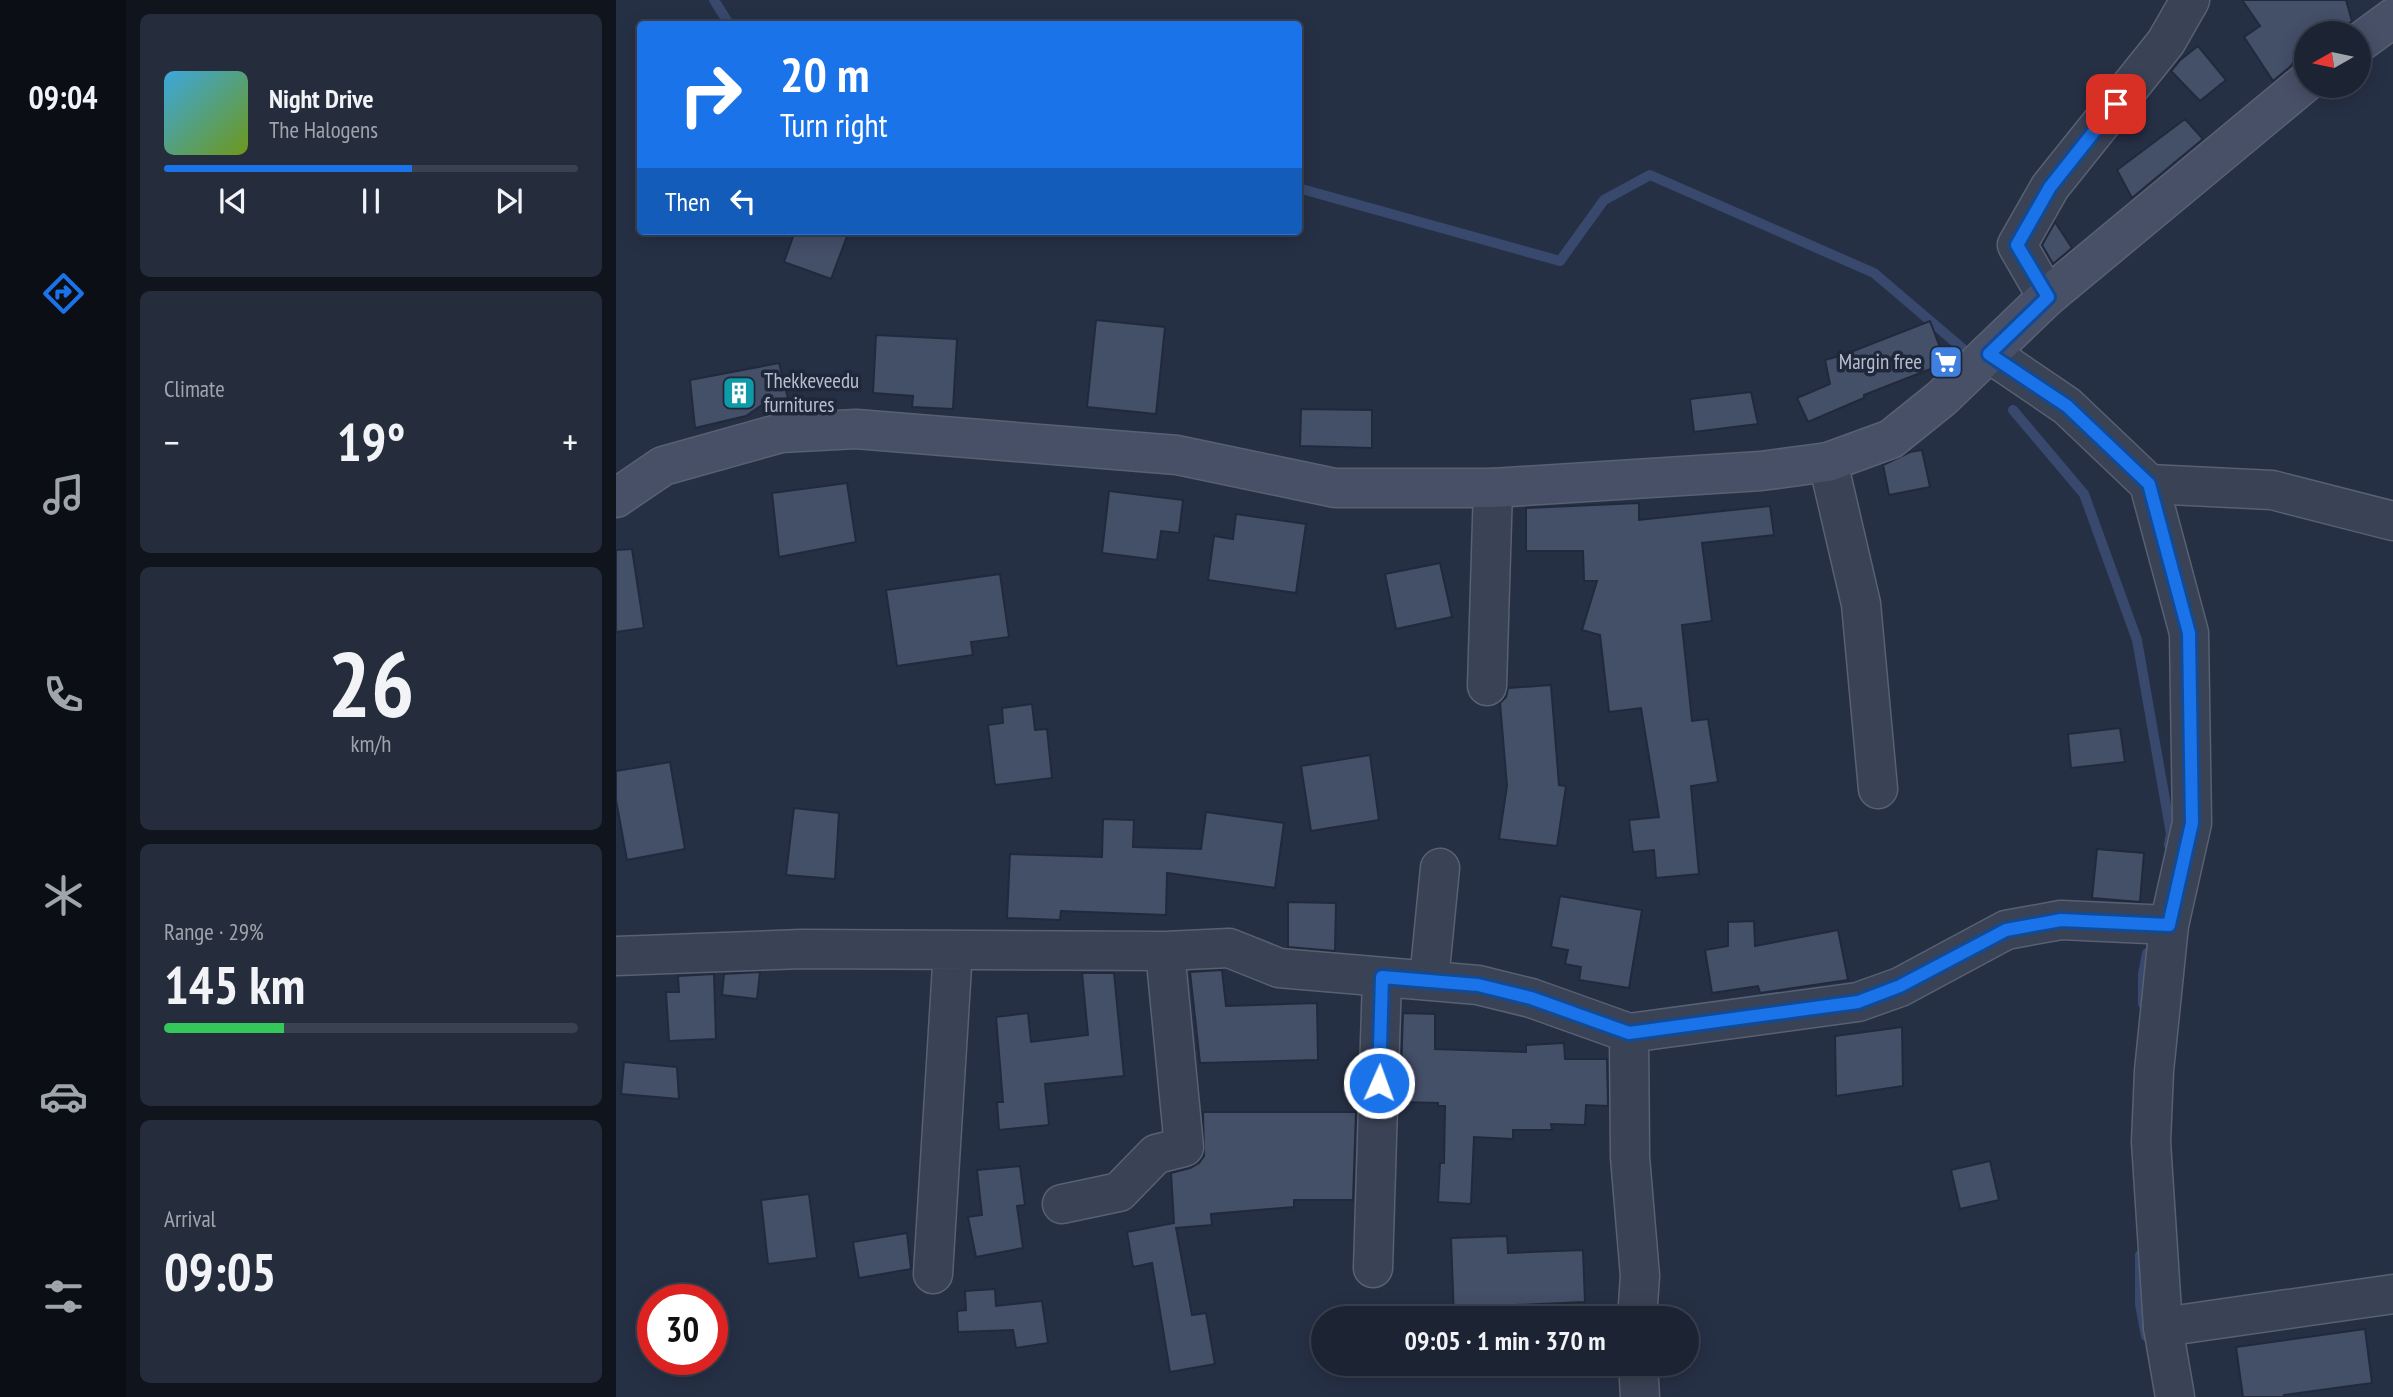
<!DOCTYPE html>
<meta charset="utf-8">
<style>
body{margin:0;font-family:"PT Sans Narrow",sans-serif;background:#252c3c;color:#f1f3f6;height:100vh;display:flex;flex-direction:column;font-size:26px;white-space:nowrap}
*{box-sizing:border-box;margin:0}
p{font-size:23px;color:#a0a4ac}
.icon{flex:none;width:38px;height:38px;fill:none;stroke:currentColor;stroke-width:2;stroke-linecap:round;stroke-linejoin:round}
.map{position:relative;flex:1;overflow:hidden}
.sheet{display:flex;flex-direction:column;gap:14px;padding:14px;background:#0f141d;width:490px}
.sheet>*{flex:none}
.hud{position:absolute;left:21px;top:21px;width:665px;height:214px;border-radius:7px;box-shadow:0 4px 18px #0003,0 0 0 2px #3a414f;background:#1a73e8;color:#fff;overflow:hidden}
.needle{width:46px;rotate:261deg}
.buttons{position:absolute;left:1678px;top:21px;display:grid;gap:14px}
.buttons a{display:grid;place-items:center;width:77px;height:77px;border-radius:50%;background:#1c2434;box-shadow:0 4px 18px #0003,0 0 0 2px #3a414f;font-size:35px}
.speed{position:absolute;left:21px;top:1284px;display:flex;gap:14px;font-size:35px;font-weight:700;text-align:center}
.speed>*{display:grid;place-content:center;width:91px;height:91px;border-radius:50%;background:#1c2434;box-shadow:0 4px 18px #0003,0 0 0 2px #3a414f;line-height:1}
.speed .limit{border:10px solid #d22;background:#fff;color:#111}
.pin{position:absolute;display:grid;place-items:center;width:60px;height:60px;color:#fff;margin:-30px;border-radius:14px;box-shadow:0 4px 10px #0006}
.me{position:absolute;width:77px;margin:-38px;rotate:2deg;stroke-linejoin:round;filter:drop-shadow(0 0 5px #0008)}
.turn{display:flex;align-items:center;gap:24px;height:147px;padding:0 28px;font-size:32px}
.turn .icon{width:91px;height:91px;stroke-width:2.5}
.turn b{display:block;font-size:49px;line-height:60px}
.then{display:flex;align-items:center;height:66px;padding:0 28px;background:#0003;gap:14px;font-size:26px}
.big{font-size:52px;font-weight:700;line-height:1.1}
.sheet .widget{flex:1;display:flex;flex-direction:column;justify-content:center;gap:10px;min-width:0;padding:0 24px;border-radius:10px;background:#252c3c}
.sheet .dial{align-items:center;gap:0}
.dial b{font-size:91px;line-height:1}
.song{display:flex;align-items:center;gap:21px}
.cover{width:84px;height:84px;border-radius:10px;background:linear-gradient(135deg,hsl(200 70% 55%),hsl(80 70% 35%))}
.played{height:7px;border-radius:4px;background:linear-gradient(90deg,#1a73e8 60%,#3a414f 60%)}
.keys{display:flex;justify-content:space-around;direction:ltr}
.heat{display:flex;justify-content:space-between;align-items:center;font-size:38px;direction:ltr}
.charge{height:10px;border-radius:5px;background:linear-gradient(90deg,#34c759 29%,#3a414f 0)}
.trip{position:absolute;left:695px;top:1306px;width:388px;height:70px;border-radius:35px;background:#1c2434;box-shadow:0 4px 18px #0003,0 0 0 2px #3a414f;font-weight:700;line-height:70px;text-align:center}
main{display:flex;flex:1;min-height:0}
.tab-bar{display:flex;flex-direction:column;width:126px;justify-content:space-around;align-items:center;background:#0b0e15;color:#a0a4ac}
.tab-bar .icon{width:49px;height:49px}
.tab-bar .current{color:#1a73e8}
.tab-bar b{font-size:32px;color:#f1f3f6}
.map>svg:first-child{display:block}
</style>
<main>
<nav class="tab-bar">
<b>09:04</b>
<svg class="icon current" aria-label="directions" viewBox="0 0 24 24"><path d="M12 3l9 9-9 9-9-9zM9 14v-3h6M13 9l2 2-2 2"/></svg>
<svg class="icon" aria-label="music" viewBox="0 0 24 24"><path d="M9 18V5l10-2v13"/><circle cx="6" cy="18" r="3"/><circle cx="16" cy="16" r="3"/></svg>
<svg class="icon" aria-label="phone" viewBox="0 0 24 24"><path d="M5 4h4l2 5-3 2q2 4 5 5l2-3 5 2v4C11 20 4 13 5 4z"/></svg>
<svg class="icon" aria-label="climate" viewBox="0 0 24 24"><path d="M12 3v18M4 7l16 10M4 17L20 7"/></svg>
<svg class="icon" aria-label="car" viewBox="0 0 24 24"><path d="M5 17H2v-5l4-1 3-4h7l3 4 3 1v5h-3M9 17h6M6 11h13"/><circle cx="7" cy="17" r="2"/><circle cx="17" cy="17" r="2"/></svg>
<svg class="icon" aria-label="filters" viewBox="0 0 24 24"><path d="M4 7h16M4 17h16"/><circle cx="9" cy="7" r="2"/><circle cx="15" cy="17" r="2"/></svg>
</nav>
<section class="sheet">
<div class="widget">
<div class="song"><i class="cover"></i><div><b>Night Drive</b><p>The Halogens</p></div></div>
<div class="played"></div>
<div class="keys"><svg class="icon" aria-label="previous" viewBox="0 0 24 24"><path d="M18 5L8 12l10 7zM5 5v14"/></svg><svg class="icon" aria-label="pause" viewBox="0 0 24 24"><path d="M8 5v14M16 5v14"/></svg><svg class="icon" aria-label="next" viewBox="0 0 24 24"><path d="M6 5l10 7-10 7zM19 5v14"/></svg></div>
</div>
<div class="widget"><p>Climate</p>
<div class="heat"><a>−</a><b class="big">19°</b><a>+</a></div>
</div>
<div class="widget dial"><b>26</b><p>km/h</p></div>
<div class="widget"><p>Range · 29%</p><b class="big">145 km</b><div class="charge"></div></div>
<div class="widget"><p>Arrival</p><b class="big">09:05</b></div>
</section>
<div class="map">
<svg width="1777" height="1397" viewBox="0 0 1777 1397">
<rect width="100%" height="100%" fill="#263045"/>
<g fill="none" stroke-linecap="round" stroke-linejoin="round">
<path stroke="#38496d" stroke-width="10" d="M 98,0 L 113,24
M 682,188 L 944,261 L 988,200 L 1034,175 L 1258,273 L 1346,348 L 1356,360
M 1397,410 L 1468,494 L 1521,640 L 1555,834 L 1553,845
M 1527,1004 L 1527,974 L 1531,953
M 1524,1255 L 1524,1304 L 1530,1336"/>
</g>
<path fill="#444f68" stroke="#21293c" stroke-width="2" d="M 1626,0 L 1730,0 L 1736,21 L 1722,33 L 1690,33 L 1690,44 L 1674,67 L 1657,81 L 1628,37 L 1644,26 Z
M 1582,46 L 1610,80 L 1584,101 L 1555,71 L 1564,60 Z
M 1569,119 L 1587,139 L 1516,198 L 1501,170 Z
M 1439,222 L 1456,248 L 1437,264 L 1426,245 Z
M 179,231 L 233,231 L 215,279 L 168,262 Z
M 480,320 L 549,327 L 540,414 L 471,407 Z
M 1314,321 L 1330,363 L 1248,395 L 1248,398 L 1192,422 L 1181,398 L 1214,384 L 1209,360 L 1227,355 Z
M 260,335 L 341,339 L 337,409 L 296,407 L 297,396 L 257,393 Z
M 163,363 L 174,406 L 146,405 L 130,416 L 79,428 L 74,380 Z
M 1135,392 L 1142,424 L 1078,432 L 1074,399 Z
M 685,409 L 756,410 L 756,448 L 684,446 Z
M 1306,450 L 1314,487 L 1273,495 L 1267,465 L 1294,452 Z
M 231,483 L 240,542 L 163,557 L 156,493 Z
M 493,491 L 567,500 L 563,533 L 545,531 L 541,560 L 486,553 Z
M 1023,503 L 1023,520 L 1154,506 L 1158,535 L 1086,543 L 1096,621 L 1066,625 L 1076,721 L 1092,719 L 1102,782 L 1075,786 L 1083,874 L 1040,878 L 1038,850 L 1017,852 L 1013,820 L 1043,817 L 1025,708 L 993,712 L 984,635 L 966,630 L 981,581 L 968,581 L 967,551 L 910,551 L 910,508 Z
M 620,514 L 690,524 L 680,593 L 592,580 L 598,536 L 617,539 Z
M 16,549 L 28,628 L 0,632 L 0,550 Z
M 824,563 L 836,617 L 780,629 L 769,574 Z
M 384,574 L 393,637 L 355,642 L 357,655 L 281,666 L 270,590 Z
M 935,685 L 943,785 L 950,786 L 941,846 L 883,839 L 891,786 L 884,703 L 890,697 L 892,688 Z
M 416,704 L 419,730 L 431,729 L 436,778 L 379,785 L 372,725 L 387,723 L 386,708 Z
M 1504,728 L 1509,762 L 1455,768 L 1452,734 Z
M 754,755 L 763,820 L 695,831 L 685,766 Z
M 54,762 L 69,849 L 11,860 L 0,800 L 0,771 Z
M 178,808 L 223,813 L 219,879 L 170,875 Z
M 590,812 L 668,823 L 659,888 L 551,873 L 550,915 L 445,911 L 444,920 L 391,918 L 394,854 L 486,857 L 487,819 L 518,820 L 517,847 L 585,849 Z
M 1481,849 L 1528,853 L 1524,902 L 1476,898 Z
M 944,896 L 1026,910 L 1013,988 L 963,980 L 965,967 L 949,964 L 952,950 L 935,947 Z
M 672,902 L 720,903 L 719,951 L 672,947 Z
M 1138,921 L 1139,946 L 1222,930 L 1232,980 L 1144,993 L 1142,986 L 1096,993 L 1089,950 L 1112,946 L 1112,922 Z
M 606,970 L 610,1006 L 701,1003 L 702,1060 L 584,1063 L 574,972 Z
M 144,972 L 141,999 L 106,995 L 108,974 Z
M 466,973 L 498,973 L 508,1076 L 429,1084 L 433,1125 L 383,1130 L 381,1102 L 387,1102 L 380,1017 L 412,1013 L 415,1042 L 472,1035 Z
M 98,974 L 100,1039 L 53,1041 L 50,992 L 63,992 L 62,976 Z
M 787,1013 L 819,1014 L 819,1049 L 910,1052 L 910,1045 L 948,1043 L 949,1059 L 991,1059 L 992,1106 L 970,1105 L 969,1125 L 935,1124 L 936,1130 L 897,1130 L 897,1139 L 858,1137 L 855,1204 L 822,1202 L 824,1163 L 828,1163 L 829,1106 L 822,1106 L 822,1103 L 784,1102 Z
M 1286,1027 L 1287,1086 L 1220,1096 L 1219,1036 Z
M 8,1062 L 61,1067 L 63,1099 L 5,1094 Z
M 587,1112 L 740,1112 L 737,1200 L 678,1200 L 678,1207 L 595,1214 L 596,1225 L 560,1228 L 576,1315 L 590,1313 L 599,1364 L 554,1372 L 536,1263 L 517,1267 L 511,1232 L 558,1223 L 555,1173 L 574,1168 L 583,1163 L 588,1156 Z
M 1374,1161 L 1383,1200 L 1344,1209 L 1335,1170 Z
M 404,1166 L 409,1205 L 401,1206 L 407,1248 L 360,1257 L 352,1217 L 366,1215 L 361,1170 Z
M 193,1194 L 201,1258 L 152,1264 L 145,1200 Z
M 291,1233 L 295,1269 L 243,1278 L 237,1242 Z
M 891,1236 L 892,1253 L 967,1250 L 969,1302 L 878,1306 L 879,1318 L 838,1318 L 835,1238 Z
M 379,1289 L 380,1306 L 426,1301 L 432,1343 L 400,1348 L 397,1330 L 342,1332 L 341,1311 L 350,1310 L 349,1291 Z
M 1749,1329 L 1756,1383 L 1668,1395 L 1669,1397 L 1627,1397 L 1620,1347 Z"/>
<g fill="none" stroke-linecap="round" stroke-linejoin="round">
<defs>
<path id="minor" d="M 1431,297 L 1401,245 L 1434,187 L 1550,42 L 1574,0
M 1212,462 L 1245,604 L 1262,789
M 1533,484 L 1656,490 L 1777,521
M 871,686 L 877,488
M 0,956 L 186,949 L 549,951 L 613,948 L 663,968 L 862,985 L 915,998 L 1013,1033 L 1242,1002 L 1284,987 L 1390,930 L 1445,920 L 1553,925
M 813,980 L 824,868
M 1013,1033 L 1014,1157 L 1024,1276 L 1021,1318
M 446,1204 L 503,1192 L 540,1154 L 568,1147 L 549,951
M 757,1268 L 766,977
M 317,1274 L 337,950
M 1547,1327 L 1777,1294
M 1022,1363 L 1024,1397"/>
<path id="tertiary" d="M 1373,353 L 1451,406 L 1533,484 L 1573,633 L 1576,823 L 1553,925 L 1538,1071 L 1535,1142 L 1547,1327 L 1559,1397"/>
<path id="secondary" d="M 1743,43 L 1777,18
M 0,498 L 47,466 L 165,433 L 240,429 L 561,455 L 719,488 L 877,488 L 1145,471 L 1212,462 L 1275,439 L 1326,398 L 1431,297 L 1690,82"/>
</defs>
<use href="#minor" stroke="#596072" stroke-width="41"/>
<use href="#tertiary" stroke="#596072" stroke-width="41"/>
<use href="#secondary" stroke="#596072" stroke-width="41"/>
<use href="#minor" stroke="#3a4255" stroke-width="38"/>
<use href="#tertiary" stroke="#3a4255" stroke-width="38"/>
<use href="#secondary" stroke="#485068" stroke-width="38"/>
</g>
<g fill="none" stroke-linecap="round" stroke-linejoin="round">
<defs>
<path id="route" d="M 763,1083 L 766,977 L 862,985 L 915,998 L 1013,1033 L 1242,1002 L 1284,986 L 1390,930 L 1445,920 L 1553,925 L 1576,823 L 1573,633 L 1533,484 L 1451,406 L 1373,354 L 1432,297 L 1401,245 L 1434,187 L 1500,104"/>
</defs>
<use href="#route" stroke="#114b97" stroke-width="18"/>
<use href="#route" stroke="#1a73e8" stroke-width="12"/>
</g>
<defs>
<symbol id="supermarket-square" viewBox="-11 -11 22 22"><rect x="-9" y="-9" width="18" height="18" rx="4" fill="#3f7fe0" stroke="#1f273a"/><path d="M-6-5.5h2.5l.6 2H6L4.5 2H-2.5L-4.4-4H-6ZM-1.5 3.2a1.3 1.3 0 1 0 .1 0ZM3 3.2a1.3 1.3 0 1 0 .1 0Z" fill="#fff"/></symbol>
<symbol id="building-square" viewBox="-11 -11 22 22"><rect x="-9" y="-9" width="18" height="18" rx="4" fill="#0f9aa8" stroke="#1f273a"/><path d="M-4-6H4V6H1V3H-1V6H-4ZM-2.5-4.3h1.7v1.8h-1.7ZM.8-4.3h1.7v1.8H.8ZM-2.5-1h1.7V.8h-1.7ZM.8-1h1.7V.8H.8Z" fill="#fff"/></symbol>
</defs>
<g fill-rule="evenodd">
<use href="#supermarket-square" x="1311" y="343" width="38" height="38"/>
<use href="#building-square" x="104" y="374" width="38" height="38"/>
</g>
<g text-anchor="middle" stroke-width="7" stroke-linejoin="round" paint-order="stroke">
<g font-size="21" fill="#b8bece" stroke="#1f273a" text-anchor="end">
<text x="1306" y="369">Margin free</text>
<text x="148" y="388" text-anchor="start">Thekkeveedu<tspan x="148" dy="24">furnitures</tspan></text>
</g>
</g>
</svg>
<div class="buttons">
<a><svg class="needle" viewBox="-14 -14 28 28"><path d="M0-13l5 13h-10z" fill="#e53935"/><path d="M0 13l5-13h-10z" fill="#a0a4ac"/></svg></a>
</div>
<div class="speed"><div class="limit">30</div></div>
<div class="pin" style="left:1500px;top:104px;background:#d93025"><svg class="icon" aria-label="arrive" viewBox="0 0 24 24"><path d="M6 21V4h12l-3 4 3 4H6"/></svg></div>
<svg class="me" style="left:763px;top:1083px" viewBox="-20 -20 40 40"><circle r="17" fill="#1a73e8" stroke="#fff" stroke-width="3"/><path d="M0-11L8 9 0 5-8 9z" fill="#fff"/></svg>
<div class="trip">09:05 · 1 min · 370 m</div>
<div class="hud">
<div class="turn"><svg class="icon" aria-label="right" viewBox="0 0 24 24"><path d="M7 20v-9h11M14 6l5 5-5 5"/></svg><div><b>20 m</b>Turn right</div></div>
<div class="then">Then<svg class="icon" aria-label="left" viewBox="0 0 24 24"><path d="M17 20v-9H6M10 6l-5 5 5 5"/></svg></div>
</div>
</div>
</main>
